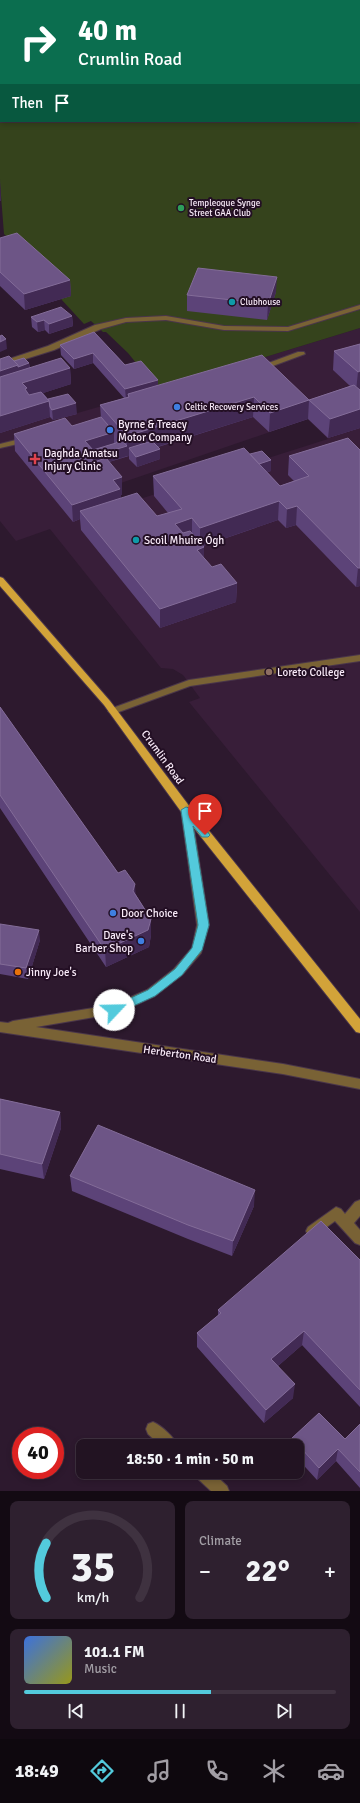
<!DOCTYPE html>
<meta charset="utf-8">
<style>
body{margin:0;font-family:Signika,sans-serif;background:#2e202f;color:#f1f3f6;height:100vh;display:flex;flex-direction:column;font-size:15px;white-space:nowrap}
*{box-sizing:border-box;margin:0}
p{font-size:13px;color:#a29ea5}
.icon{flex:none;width:22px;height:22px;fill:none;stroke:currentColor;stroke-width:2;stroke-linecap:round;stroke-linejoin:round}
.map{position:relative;height:1491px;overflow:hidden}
.sheet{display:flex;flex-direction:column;gap:10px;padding:10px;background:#130a13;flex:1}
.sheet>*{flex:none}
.top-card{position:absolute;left:0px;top:0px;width:360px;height:122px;box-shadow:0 2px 6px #0003,0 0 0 1px #3f3240;background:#0b6e4f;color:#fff;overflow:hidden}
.speed{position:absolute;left:12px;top:1427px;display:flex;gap:8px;font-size:20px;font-weight:700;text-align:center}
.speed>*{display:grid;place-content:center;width:52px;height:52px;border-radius:50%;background:#221322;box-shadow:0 2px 6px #0003,0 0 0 1px #3f3240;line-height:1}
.speed .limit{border:6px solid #d22;background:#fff;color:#111}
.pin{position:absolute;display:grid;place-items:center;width:34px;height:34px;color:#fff;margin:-41px -17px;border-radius:50% 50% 50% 0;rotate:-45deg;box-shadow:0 0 4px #0007}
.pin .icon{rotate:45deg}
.me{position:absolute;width:44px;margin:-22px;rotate:66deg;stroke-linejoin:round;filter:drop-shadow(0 0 3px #0008)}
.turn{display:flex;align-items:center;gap:14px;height:84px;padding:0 12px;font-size:18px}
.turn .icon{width:52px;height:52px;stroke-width:2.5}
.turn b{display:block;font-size:28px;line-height:34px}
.then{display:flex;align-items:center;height:38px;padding:0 12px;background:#0003;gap:8px;font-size:15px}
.big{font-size:30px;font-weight:700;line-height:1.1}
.sheet .card{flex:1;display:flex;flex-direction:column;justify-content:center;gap:6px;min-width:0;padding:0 14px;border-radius:8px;background:#2e202f}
.sheet .dial{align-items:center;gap:0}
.dial svg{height:104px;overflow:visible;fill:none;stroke:#3f3240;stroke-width:7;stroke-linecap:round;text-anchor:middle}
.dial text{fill:#f1f3f6;stroke:none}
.song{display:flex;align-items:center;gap:12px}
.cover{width:48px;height:48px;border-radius:6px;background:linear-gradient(135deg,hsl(220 70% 55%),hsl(60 70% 35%))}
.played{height:4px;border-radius:2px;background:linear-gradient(90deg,#53cadc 60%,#3f3240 60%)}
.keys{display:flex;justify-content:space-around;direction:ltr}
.heat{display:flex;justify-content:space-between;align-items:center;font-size:22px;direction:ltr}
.sheet .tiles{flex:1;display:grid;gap:10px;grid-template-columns:1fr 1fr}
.card:last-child{grid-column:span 2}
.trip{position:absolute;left:76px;top:1439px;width:228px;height:40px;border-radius:8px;background:#221322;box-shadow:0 2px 6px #0003,0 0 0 1px #3f3240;font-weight:700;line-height:40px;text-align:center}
.menu{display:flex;height:64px;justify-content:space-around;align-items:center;background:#0e080e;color:#a29ea5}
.menu .icon{width:28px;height:28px}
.menu .active{color:#53cadc}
.menu b{font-size:18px;color:#f1f3f6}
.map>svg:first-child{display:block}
</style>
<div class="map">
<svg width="360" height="1491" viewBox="0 0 360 1491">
<rect width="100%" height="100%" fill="#2d192e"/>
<path fill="#381e39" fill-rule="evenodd" d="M 360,328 L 360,912 L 189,702 L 200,698 L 183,675 L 173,669 L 161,668 L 50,529 L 16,541 L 0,521 L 0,432 L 50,417 L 53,420 L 158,390 ZM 308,419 L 328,439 L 121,505 L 115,485 Z"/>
<path fill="#35431c" d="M 274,0 L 360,0 L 360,328 L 158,390 L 128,353 L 106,332 L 103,332 L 91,321 L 84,324 L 61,299 L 70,295 L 4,234 L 0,183 L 0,114 L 1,112 L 1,121 L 359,121 L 359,1 L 270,1 Z"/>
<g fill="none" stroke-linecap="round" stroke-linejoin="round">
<defs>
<path id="minor" d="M 360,305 L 360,309 L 288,331 L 224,330 L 166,320 L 126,322 L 101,329 L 54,350 L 0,367 L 0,362 L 48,346 L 95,325 L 126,318 L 166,316 L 224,326 L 288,327 Z
M 298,352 L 304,352 L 305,354 L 262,370 L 259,370 L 255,368 Z
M 28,437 L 31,437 L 31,441 L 0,448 L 0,444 Z
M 360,655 L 360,661 L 190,686 L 116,713 L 110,713 L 108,711 L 110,709 L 189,680 Z
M 186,806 L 190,807 L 191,810 L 209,925 L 201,953 L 182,975 L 155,996 L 118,1013 L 36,1027 L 283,1064 L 360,1079 L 360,1089 L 283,1074 L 0,1032 L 0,1022 L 8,1023 L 13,1021 L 112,1005 L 147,990 L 174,969 L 192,948 L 197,925 L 181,810 L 182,807 Z
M 360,1200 L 360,1216 L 354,1223 L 360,1230 L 360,1245 L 355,1243 L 335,1221 L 313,1237 L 308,1235 L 306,1231 L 308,1227 L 336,1207 L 341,1209 L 345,1214 L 355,1202 Z
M 153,1422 C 162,1426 174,1437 178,1446 L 161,1446 L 148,1434 L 146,1429 L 148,1424 Z
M 194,1472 L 212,1472 L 227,1486 L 229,1491 L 211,1491 L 196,1477 Z"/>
<path id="major" d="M 0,577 L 3,578 L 110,701 L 190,807 L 360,1019 L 360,1033 L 356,1032 L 182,813 L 104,705 L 0,586 Z"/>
</defs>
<use href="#minor" stroke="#4a364a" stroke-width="2"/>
<use href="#major" stroke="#4a364a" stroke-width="2"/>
<use href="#minor" fill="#796235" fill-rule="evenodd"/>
<use href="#major" fill="#d2a339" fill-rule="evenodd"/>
</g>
<path fill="#5c4378" d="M 0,0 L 119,0 L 119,1 L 1,1 L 1,30 L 0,31 Z
M 0,238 L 70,280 L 71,296 L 25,310 L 0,286 Z
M 276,292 L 267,320 L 187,311 L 187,295 Z
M 72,316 L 73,326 L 49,334 L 45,330 L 38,332 L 32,327 L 31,317 Z
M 94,332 L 125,365 L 158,385 L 309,400 L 308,419 L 269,432 L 253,417 L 158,447 L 160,459 L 137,467 L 129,459 L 129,456 L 109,462 L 122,477 L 122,494 L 121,495 L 121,498 L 157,516 L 168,513 L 154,496 L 153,476 L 250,454 L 271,460 L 271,471 L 267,472 L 280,486 L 294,481 L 288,475 L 289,456 L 348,438 L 360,586 L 356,587 L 296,525 L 286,528 L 278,520 L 203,546 L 204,547 L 204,558 L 212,567 L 237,583 L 236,602 L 160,628 L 81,530 L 80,519 L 73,522 L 15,451 L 14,434 L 72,426 L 101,418 L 100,405 L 124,398 L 93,363 L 74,369 L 61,355 L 60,345 Z
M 360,344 L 360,428 L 328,438 L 308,419 L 309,400 L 350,386 L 333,370 L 334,351 Z
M 14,361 L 29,363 L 30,368 L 70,368 L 71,384 L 43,393 L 48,399 L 77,414 L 53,420 L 50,417 L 0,433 Z
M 0,707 L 118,873 L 136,895 L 151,919 L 151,935 L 149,947 L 106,967 L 0,808 Z
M 0,924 L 40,940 L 28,979 L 0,974 Z
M 0,1099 L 60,1112 L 61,1128 L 44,1179 L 0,1169 Z
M 70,1176 L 254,1206 L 232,1256 L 188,1239 L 72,1191 Z
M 360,1260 L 360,1407 L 302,1345 L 278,1366 L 293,1398 L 264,1423 L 197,1347 L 197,1333 L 218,1316 L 218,1310 Z
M 360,1424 L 360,1488 L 336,1461 L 317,1480 L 297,1458 L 297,1446 L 291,1446 L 292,1438 L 345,1439 Z"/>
<path fill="#422a54" d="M 31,0 L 48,0 L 48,1 L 26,1 Z
M 71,0 L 119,0 L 119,1 L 99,1 L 97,0 L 97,1 L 71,1 Z
M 240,0 L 254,0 L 250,1 L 240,1 Z
M 0,7 L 1,7 L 1,30 L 0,31 Z
M 1,83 L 1,98 L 0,99 L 0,84 Z
M 0,179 L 1,201 L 0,201 Z
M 277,277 L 276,292 L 267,320 L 268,304 Z
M 70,280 L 71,296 L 25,310 L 24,294 Z
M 72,316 L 73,326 L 49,334 L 49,324 Z
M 44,320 L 45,330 L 38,332 L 37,322 Z
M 6,339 L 7,349 L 0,352 L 0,342 Z
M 93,353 L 93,363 L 74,369 L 74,359 Z
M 29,363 L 30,374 L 0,388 L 0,371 L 18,365 Z
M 70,368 L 71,384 L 28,398 L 22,383 Z
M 360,371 L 360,390 L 356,391 L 358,372 Z
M 158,380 L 158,390 L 128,394 L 128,399 L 126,399 L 125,389 Z
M 254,397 L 253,417 L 134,454 L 129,448 L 129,456 L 127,456 L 127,436 Z
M 309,400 L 308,419 L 269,432 L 270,413 Z
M 49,401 L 50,417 L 0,433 L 0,416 Z
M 76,403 L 77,414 L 53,420 L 52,410 Z
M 360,409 L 360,428 L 328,438 L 330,419 Z
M 114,432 L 114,448 L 127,446 L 127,456 L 87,469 L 85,441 Z
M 160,449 L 160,459 L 137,467 L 136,457 Z
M 271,460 L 271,471 L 256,475 L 257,465 Z
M 122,477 L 122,494 L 121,495 L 121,505 L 80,511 L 80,519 L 73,522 L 72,505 L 113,480 Z
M 279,501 L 278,520 L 200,547 L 200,528 Z
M 297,506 L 296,525 L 286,528 L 287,509 Z
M 192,518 L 192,538 L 175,543 L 175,524 Z
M 204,547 L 204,566 L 197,550 Z
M 358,568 L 360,568 L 360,586 L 356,587 Z
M 237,583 L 236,602 L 160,628 L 160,609 Z
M 135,884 L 136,901 L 133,891 Z
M 151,919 L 151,935 L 149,947 L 106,967 L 105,950 Z
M 39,930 L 40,940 L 28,979 L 26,968 Z
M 60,1112 L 61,1128 L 44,1179 L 42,1164 Z
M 255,1190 L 254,1206 L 232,1256 L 233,1241 Z
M 304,1331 L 302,1345 L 270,1373 L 271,1359 Z
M 295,1384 L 293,1398 L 264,1423 L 266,1410 Z
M 338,1449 L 336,1461 L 317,1480 L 319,1468 Z"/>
<path fill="#6d5586" stroke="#836c98" d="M 0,0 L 31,0 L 26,1 L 1,1 L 1,7 L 0,7 Z
M 53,0 L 74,0 L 76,1 L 54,1 Z
M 97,0 L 109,0 L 110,1 L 99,1 Z
M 210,0 L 227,0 L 228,1 L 211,1 Z
M 0,8 L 1,9 L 1,16 L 0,17 Z
M 0,68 L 1,68 L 1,83 L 0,84 Z
M 17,233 L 70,280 L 24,294 L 0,272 L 0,238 Z
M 198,268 L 277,277 L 268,304 L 187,295 Z
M 61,307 L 72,316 L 49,324 L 44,320 L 37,322 L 31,317 Z
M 94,332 L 125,365 L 141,361 L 158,380 L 125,389 L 93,353 L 74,359 L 60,345 Z
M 2,335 L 6,339 L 0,342 L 0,336 Z
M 360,344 L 360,371 L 358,372 L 334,351 Z
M 262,355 L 309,400 L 270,413 L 254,397 L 127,436 L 100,405 L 129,397 L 128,394 Z
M 9,356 L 18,365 L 0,371 L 0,359 Z
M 24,358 L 29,363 L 18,367 L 18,365 L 14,361 Z
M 61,358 L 70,368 L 22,383 L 27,388 L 25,389 L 29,395 L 41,392 L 49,401 L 0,416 L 0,377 Z
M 354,385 L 360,390 L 360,409 L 330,419 L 309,400 Z
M 68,394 L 76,403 L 52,410 L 50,407 L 49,401 L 48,399 Z
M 101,417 L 114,432 L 85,441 L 93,450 L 86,452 L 94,462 L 106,458 L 122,477 L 113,480 L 120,489 L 72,505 L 14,434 L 65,418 L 72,426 Z
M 120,438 L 127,446 L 94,456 L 93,450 L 116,443 Z
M 348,438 L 360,450 L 360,568 L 358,568 L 297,506 L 287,509 L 279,501 L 200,528 L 192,518 L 175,524 L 183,533 L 190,531 L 204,547 L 197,550 L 212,567 L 221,564 L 237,583 L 160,609 L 80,511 L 137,493 L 157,516 L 182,509 L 153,476 L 244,448 L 280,486 L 309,476 L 289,456 Z
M 152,441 L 160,449 L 136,457 L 129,448 Z
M 262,451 L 271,460 L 259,464 L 250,454 Z
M 0,707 L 118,873 L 125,870 L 135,884 L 133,891 L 151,919 L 148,930 L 105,950 L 0,795 Z
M 0,924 L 39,930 L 26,968 L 0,964 Z
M 0,1099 L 60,1112 L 42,1164 L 0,1154 Z
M 98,1125 L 255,1190 L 233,1241 L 188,1225 L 70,1176 Z
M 321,1221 L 360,1260 L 360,1390 L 304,1331 L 271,1359 L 295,1384 L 266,1410 L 197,1333 L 221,1313 L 218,1310 Z
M 319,1413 L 345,1439 L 360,1424 L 360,1472 L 338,1449 L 319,1468 L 292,1438 Z"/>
<path fill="#53cadc" stroke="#36838f" d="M 186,807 L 189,808 L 210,835 L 208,837 L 202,837 L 193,826 L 209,925 L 202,950 L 182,975 L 155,996 L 118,1013 L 114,1014 L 111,1013 L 109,1010 L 111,1007 L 148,990 L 175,969 L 192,948 L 198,925 L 181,810 Z"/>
<circle fill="#2e9e5b" stroke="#230f24" stroke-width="1.5" cx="181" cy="208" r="4"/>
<g fill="#0f9aa8" stroke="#230f24" stroke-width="1.5">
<circle cx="232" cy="302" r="4"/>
<circle cx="136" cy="540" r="4"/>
</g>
<g fill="#3f7fe0" stroke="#230f24" stroke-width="1.5">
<circle cx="177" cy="407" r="4"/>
<circle cx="110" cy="430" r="4"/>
<circle cx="113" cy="913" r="4"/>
<circle cx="141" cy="941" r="4"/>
</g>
<path fill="#e0444e" stroke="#230f24" stroke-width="1.5" d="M33 453h4v4h4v4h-4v4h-4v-4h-4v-4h4z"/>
<circle fill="#8d6e63" stroke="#230f24" stroke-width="1.5" cx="269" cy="672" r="4"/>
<circle fill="#e8710a" stroke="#230f24" stroke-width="1.5" cx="18" cy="972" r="4"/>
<g text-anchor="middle" stroke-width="4" stroke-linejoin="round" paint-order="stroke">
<g font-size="9" fill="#f9ebf9" stroke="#230f24" text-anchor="start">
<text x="189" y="206">Templeogue Synge<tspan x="189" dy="10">Street GAA Club</tspan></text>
<text x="240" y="305">Clubhouse</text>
<text x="185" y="410">Celtic Recovery Services</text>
</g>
<g font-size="11" fill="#f9ebf9" stroke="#230f24" text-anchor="start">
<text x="118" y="428">Byrne &amp; Treacy<tspan x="118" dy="13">Motor Company</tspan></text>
<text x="44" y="457">Daghda Amatsu<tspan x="44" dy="13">Injury Clinic</tspan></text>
<text x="144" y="544">Scoil Mhuire Ógh</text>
<text x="277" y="676">Loreto College</text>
<text x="121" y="917">Door Choice</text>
<text x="133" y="939" text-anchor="end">Dave's<tspan x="133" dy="13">Barber Shop</tspan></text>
<text x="26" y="976">Jinny Joe's</text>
</g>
<g font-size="11" fill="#f9ebf9" stroke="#230f24">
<text transform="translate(163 757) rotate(54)" y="4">Crumlin Road</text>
<text transform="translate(180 1054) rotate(8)" y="4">Herberton Road</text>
</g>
</g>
</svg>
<div class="speed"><div class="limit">40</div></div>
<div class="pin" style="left:205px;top:835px;background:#d93025"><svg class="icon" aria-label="arrive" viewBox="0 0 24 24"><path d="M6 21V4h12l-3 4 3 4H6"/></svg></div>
<svg class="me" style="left:114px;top:1010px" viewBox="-20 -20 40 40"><circle r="19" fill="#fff"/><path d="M0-13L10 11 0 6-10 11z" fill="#53cadc"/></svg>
<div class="trip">18:50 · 1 min · 50 m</div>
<div class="top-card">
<div class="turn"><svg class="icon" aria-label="right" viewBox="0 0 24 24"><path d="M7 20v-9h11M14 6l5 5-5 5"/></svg><div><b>40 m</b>Crumlin Road</div></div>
<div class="then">Then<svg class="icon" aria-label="arrive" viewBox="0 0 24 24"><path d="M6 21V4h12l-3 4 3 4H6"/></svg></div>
</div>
</div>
<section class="sheet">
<div class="tiles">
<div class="card dial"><svg viewBox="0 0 100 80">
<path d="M14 69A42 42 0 1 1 86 69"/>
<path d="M14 69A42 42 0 0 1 14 27" stroke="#53cadc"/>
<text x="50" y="56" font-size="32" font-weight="700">35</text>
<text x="50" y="72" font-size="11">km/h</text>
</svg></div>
<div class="card"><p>Climate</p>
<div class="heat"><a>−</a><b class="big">22°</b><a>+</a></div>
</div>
<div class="card">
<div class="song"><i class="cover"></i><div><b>101.1 FM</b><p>Music</p></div></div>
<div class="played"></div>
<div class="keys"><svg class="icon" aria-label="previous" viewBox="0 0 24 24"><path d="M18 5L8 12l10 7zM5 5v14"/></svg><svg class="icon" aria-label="pause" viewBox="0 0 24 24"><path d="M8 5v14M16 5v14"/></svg><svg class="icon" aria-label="next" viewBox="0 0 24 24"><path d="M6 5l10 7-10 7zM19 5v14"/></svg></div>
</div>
</div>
</section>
<nav class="menu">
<b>18:49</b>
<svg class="icon active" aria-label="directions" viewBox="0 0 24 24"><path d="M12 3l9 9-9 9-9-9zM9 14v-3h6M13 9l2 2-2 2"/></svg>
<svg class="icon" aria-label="music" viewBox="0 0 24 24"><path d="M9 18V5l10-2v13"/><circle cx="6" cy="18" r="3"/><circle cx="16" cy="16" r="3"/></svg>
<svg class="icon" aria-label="phone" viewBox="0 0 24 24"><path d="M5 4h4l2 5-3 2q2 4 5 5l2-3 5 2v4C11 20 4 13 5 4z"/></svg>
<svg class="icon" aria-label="climate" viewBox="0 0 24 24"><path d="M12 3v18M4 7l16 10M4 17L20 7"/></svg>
<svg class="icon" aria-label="car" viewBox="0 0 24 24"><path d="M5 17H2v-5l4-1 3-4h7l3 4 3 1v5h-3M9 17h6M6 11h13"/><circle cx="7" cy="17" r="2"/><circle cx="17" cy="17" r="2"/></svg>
</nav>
